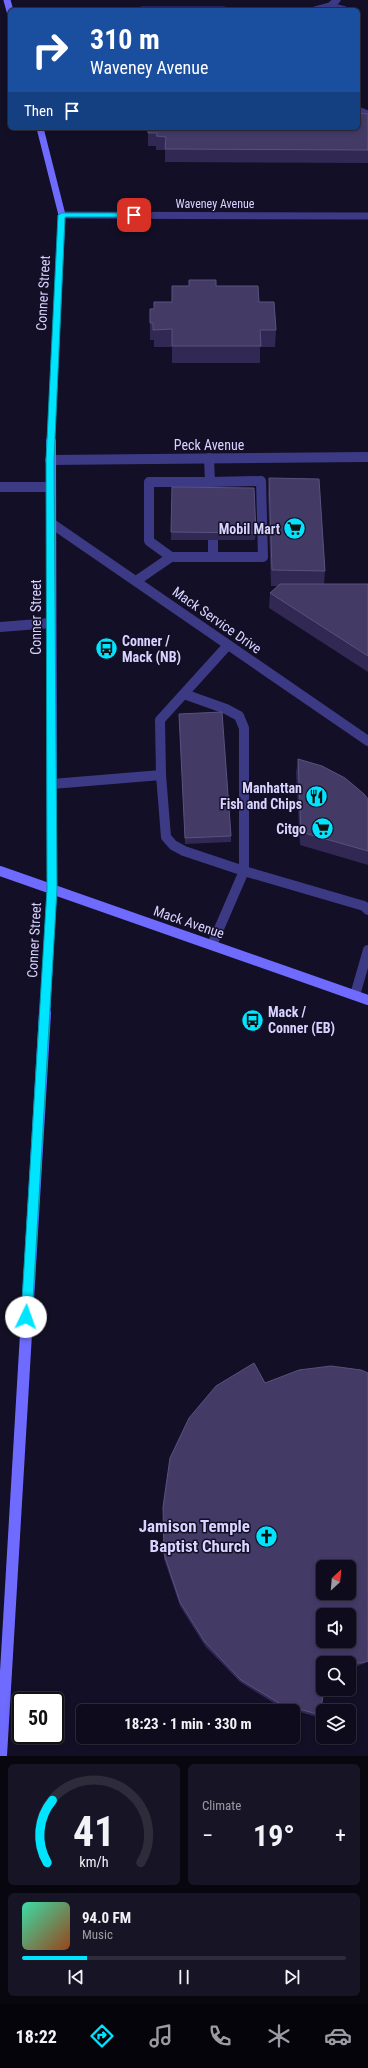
<!DOCTYPE html>
<meta charset="utf-8">
<style>
body{margin:0;font-family:"Roboto Condensed",sans-serif;background:#171425;color:#f1f3f6;height:100vh;display:flex;flex-direction:column;font-size:15px;white-space:nowrap}
*{box-sizing:border-box;margin:0}
p{font-size:13px;color:#9b9ba3}
.icon{flex:none;width:22px;height:22px;fill:none;stroke:currentColor;stroke-width:2;stroke-linecap:round;stroke-linejoin:round}
.map{position:relative;height:1756px;overflow:hidden}
.details{display:flex;flex-direction:column;gap:8px;padding:8px;background:#08060f;flex:1}
.details>*{flex:none}
.top-card{position:absolute;left:8px;top:8px;width:352px;height:122px;border-radius:6px;box-shadow:0 2px 6px #0003,0 0 0 1px #2e2b3b;background:#1a4fa0;color:#fff;overflow:hidden}
.needle{width:26px;rotate:26deg}
.fabs{position:absolute;left:316px;top:1560px;display:grid;gap:8px}
.fabs a{display:grid;place-items:center;width:40px;height:40px;border-radius:6px;background:#0e0b1c;box-shadow:0 2px 6px #0003,0 0 0 1px #2e2b3b;font-size:20px}
.speed{position:absolute;left:12px;top:1692px;display:flex;gap:8px;font-size:20px;font-weight:700;text-align:center}
.speed>*{display:grid;place-content:center;width:52px;height:52px;border-radius:50%;background:#0e0b1c;box-shadow:0 2px 6px #0003,0 0 0 1px #2e2b3b;line-height:1}
.speed .limit{border:2px solid #111;border-radius:6px;background:#fff;color:#111}
.pin{position:absolute;display:grid;place-items:center;width:34px;height:34px;color:#fff;margin:-17px;border-radius:8px;box-shadow:0 2px 6px #0006}
.me{position:absolute;width:44px;margin:-22px;rotate:3deg;stroke-linejoin:round;filter:drop-shadow(0 0 3px #0008)}
.turn{display:flex;align-items:center;gap:14px;height:84px;padding:0 16px;font-size:18px}
.turn .icon{width:52px;height:52px;stroke-width:2.5}
.turn b{display:block;font-size:28px;line-height:34px}
.then{display:flex;align-items:center;height:38px;padding:0 16px;background:#0003;gap:8px;font-size:15px}
.big{font-size:30px;font-weight:700;line-height:1.1}
.details .card{flex:1;display:flex;flex-direction:column;justify-content:center;gap:6px;min-width:0;padding:0 14px;border-radius:6px;background:#171425}
.details .dial{align-items:center;gap:0}
.dial svg{height:104px;overflow:visible;fill:none;stroke:#2e2b3b;stroke-width:7;stroke-linecap:round;text-anchor:middle}
.dial text{fill:#f1f3f6;stroke:none}
.song{display:flex;align-items:center;gap:12px}
.cover{width:48px;height:48px;border-radius:6px;background:linear-gradient(135deg,hsl(160 70% 55%),hsl(20 70% 35%))}
.played{height:4px;border-radius:2px;background:linear-gradient(90deg,#00e5ff 20%,#2e2b3b 20%)}
.keys{display:flex;justify-content:space-around;direction:ltr}
.heat{display:flex;justify-content:space-between;align-items:center;font-size:22px;direction:ltr}
.details .tiles{flex:1;display:grid;gap:8px;grid-template-columns:1fr 1fr}
.card:last-child{grid-column:span 2}
.trip{position:absolute;left:76px;top:1704px;width:224px;height:40px;border-radius:6px;background:#0e0b1c;box-shadow:0 2px 6px #0003,0 0 0 1px #2e2b3b;font-weight:700;line-height:40px;text-align:center}
.tabs{display:flex;height:64px;justify-content:space-around;align-items:center;background:#06040b;color:#9b9ba3}
.tabs .icon{width:28px;height:28px}
.tabs .selected{color:#00e5ff}
.tabs b{font-size:18px;color:#f1f3f6}
.map>svg:first-child{display:block}
</style>
<div class="map">
<svg width="368" height="1756" viewBox="0 0 368 1756">
<rect width="100%" height="100%" fill="#130f26"/>
<g fill="none" stroke-linecap="round" stroke-linejoin="round">
<path stroke="#3d3a85" stroke-width="7" d="M 330,6 L 345,10
M 142,10 L 224,10
M 315,10 L 330,6 L 337,0
M 358,110 L 368,114"/>
<path stroke="#3d3a85" stroke-width="10" d="M 213,540 L 213,557
M 171,557 L 263,557 L 261,481 L 210,482 L 210,495
M 136,581 L 171,557 L 149,541 L 149,482 L 210,482 L 209,458
M 0,627 L 51,623
M 184,694 L 226,709 L 239,716 L 244,728 L 244,871 L 212,945
M 161,775 L 160,720 L 228,645
M 52,784 L 161,775 L 166,837 L 173,845 L 184,851 L 244,871 L 364,906 L 368,910
M 355,995 L 368,950"/>
<path stroke="#3d3a85" stroke-width="7" d="M 62,215 L 368,216"/>
<path stroke="#3d3a85" stroke-width="10" d="M 50,460 L 368,457
M 0,487 L 50,487
M 51,523 L 368,741"/>
<path stroke="#6f6bff" stroke-width="7" d="M 7,0 L 10,11
M 40,128 L 62,215 L 51,442"/>
<path stroke="#6f6bff" stroke-width="10" d="M 0,871 L 368,1000
M 45,1014 L 52,889 L 51,441"/>
<path stroke="#6f6bff" stroke-width="12" d="M 1,1756 L 45,1013"/>
</g>
<path fill="#312854" d="M 368,118 L 368,163 L 165,162 L 165,150 L 156,150 L 156,146 L 148,146 L 148,133 Z
M 216,286 L 259,302 L 276,330 L 275,347 L 260,347 L 260,363 L 172,363 L 172,347 L 154,347 L 154,340 L 150,340 L 150,323 L 154,309 L 172,302 Z
M 269,478 L 325,571 L 324,584 L 368,584 L 368,672 L 269,608 L 270,593 L 278,586 L 271,586 L 268,494 Z
M 172,487 L 256,533 L 255,540 L 171,540 Z
M 179,714 L 231,836 L 231,842 L 185,844 Z
M 298,759 L 368,799 L 368,865 L 300,845 L 296,773 Z
M 164,1554 L 368,1662 L 358,1666 L 349,1666 L 349,1663 L 323,1663 L 320,1715 L 317,1717 L 277,1705 L 240,1682 L 205,1646 L 180,1606 L 164,1559 Z"/>
<path fill="#1d163a" d="M 368,1661 L 368,1662 L 358,1666 L 362,1663 Z"/>
<path fill="#433a66" stroke="#5a527e" fill-rule="evenodd" d="M 358,113 L 368,114 L 368,150 L 165,149 L 166,137 L 156,136 L 158,133 L 148,133 L 148,128 L 358,128 Z
M 189,280 L 216,280 L 216,286 L 258,286 L 259,302 L 274,302 L 276,330 L 260,330 L 261,346 L 172,346 L 172,329 L 153,330 L 153,323 L 150,323 L 150,309 L 154,309 L 154,302 L 172,302 L 172,286 L 189,286 Z
M 269,478 L 319,479 L 325,571 L 272,570 Z
M 172,487 L 254,488 L 256,533 L 171,532 Z
M 280,584 L 368,584 L 368,656 L 270,593 Z
M 222,712 L 231,836 L 185,838 L 179,714 Z
M 298,759 L 322,766 L 345,778 L 364,794 L 368,799 L 368,851 L 301,832 Z
M 254,1363 L 265,1383 L 299,1370 L 331,1366 L 361,1370 L 368,1373 L 368,1661 L 362,1663 L 328,1662 L 328,1663 L 323,1663 L 323,1689 L 324,1689 L 320,1715 L 279,1703 L 241,1680 L 205,1642 L 180,1602 L 164,1554 L 163,1507 L 170,1458 L 189,1418 L 216,1386 ZM 323,1567 L 349,1567 L 349,1593 L 323,1593 ZM 323,1615 L 349,1615 L 349,1641 L 323,1641 Z"/>
<path fill="#00e5ff" stroke="#0095a6" d="M 62,213 L 134,213 L 137,215 L 134,217 L 65,217 L 54,460 L 57,889 L 32,1317 L 30,1321 L 26,1322 L 23,1321 L 21,1317 L 47,889 L 46,460 L 58,215 Z"/>
<defs>
<symbol id="supermarket-disc" viewBox="-11 -11 22 22"><circle r="9.5" fill="#00e5ff" stroke="#130f26"/><path d="M-6-5.5h2.5l.6 2H6L4.5 2H-2.5L-4.4-4H-6ZM-1.5 3.2a1.3 1.3 0 1 0 .1 0ZM3 3.2a1.3 1.3 0 1 0 .1 0Z" fill="#111"/></symbol>
<symbol id="bus-disc" viewBox="-11 -11 22 22"><circle r="9.5" fill="#00e5ff" stroke="#130f26"/><path d="M-5-6H5V4H4V6H2V4H-2V6H-4V4H-5ZM-3.5-4V0h7V-4ZM-3.5 1.2v1.5H-2V1.2ZM2 1.2v1.5H3.5V1.2Z" fill="#111"/></symbol>
<symbol id="restaurant-disc" viewBox="-11 -11 22 22"><circle r="9.5" fill="#00e5ff" stroke="#130f26"/><path d="M-5-6h1v4h1v-4h1v4h1v-4h1v5L-1.5 .5V6h-2V.5L-5-1ZM5-6V6H3V1.5H1.5Q1.5-4 5-6Z" fill="#111"/></symbol>
<symbol id="church-disc" viewBox="-11 -11 22 22"><circle r="9.5" fill="#00e5ff" stroke="#130f26"/><path d="M-1.2-6h2.4v3.5h3.3v2.4h-3.3V6h-2.4V-.1h-3.3v-2.4h3.3Z" fill="#111"/></symbol>
</defs>
<g fill-rule="evenodd">
<use href="#supermarket-disc" x="282" y="516" width="25" height="25"/>
<use href="#bus-disc" x="94" y="636" width="25" height="25"/>
<use href="#restaurant-disc" x="304" y="784" width="25" height="25"/>
<use href="#supermarket-disc" x="310" y="816" width="25" height="25"/>
<use href="#bus-disc" x="240" y="1008" width="25" height="25"/>
<use href="#church-disc" x="254" y="1524" width="25" height="25"/>
</g>
<g text-anchor="middle" stroke-width="3" stroke-linejoin="round" paint-order="stroke">
<g font-size="12" fill="#d9d4ff" stroke="#130f26">
<text x="215" y="208">Waveney Avenue</text>
</g>
<g font-size="14" fill="#d9d4ff" stroke="#130f26">
<text transform="translate(43 293) rotate(-87)" y="5">Conner Street</text>
<text x="209" y="450">Peck Avenue</text>
<text transform="translate(36 617) rotate(-90)" y="5">Conner Street</text>
<text transform="translate(217 620) rotate(35)" y="5">Mack Service Drive</text>
<text transform="translate(189 922) rotate(19)" y="5">Mack Avenue</text>
<text transform="translate(34 940) rotate(-87)" y="5">Conner Street</text>
</g>
<g font-size="14" font-weight="bold" fill="#d9d4ff" stroke="#130f26" text-anchor="end">
<text x="280" y="534">Mobil Mart</text>
<text x="122" y="646" text-anchor="start">Conner /<tspan x="122" dy="16">Mack (NB)</tspan></text>
<text x="302" y="793">Manhattan<tspan x="302" dy="16">Fish and Chips</tspan></text>
<text x="306" y="834">Citgo</text>
<text x="268" y="1017" text-anchor="start">Mack /<tspan x="268" dy="16">Conner (EB)</tspan></text>
</g>
<g font-size="17" font-weight="bold" fill="#d9d4ff" stroke="#130f26" text-anchor="end">
<text x="250" y="1532">Jamison Temple<tspan x="250" dy="20">Baptist Church</tspan></text>
</g>
</g>
</svg>
<div class="fabs">
<a><svg class="needle" viewBox="-14 -14 28 28"><path d="M0-13l5 13h-10z" fill="#e53935"/><path d="M0 13l5-13h-10z" fill="#9b9ba3"/></svg></a>
<a><svg class="icon" aria-label="sound" viewBox="0 0 24 24"><path d="M4 9h4l5-4v14l-5-4H4zM17 9q2 3 0 6"/></svg></a>
<a><svg class="icon" aria-label="search" viewBox="0 0 24 24"><circle cx="10" cy="10" r="6"/><path d="M15 15l6 6"/></svg></a>
<a><svg class="icon" aria-label="layers" viewBox="0 0 24 24"><path d="M12 4l9 5-9 5-9-5zM3 14l9 5 9-5"/></svg></a>
</div>
<div class="speed"><div class="limit">50</div></div>
<div class="pin" style="left:134px;top:215px;background:#d93025"><svg class="icon" aria-label="arrive" viewBox="0 0 24 24"><path d="M6 21V4h12l-3 4 3 4H6"/></svg></div>
<svg class="me" style="left:26px;top:1317px" viewBox="-20 -20 40 40"><circle r="19" fill="#fff"/><path d="M0-13L10 11 0 6-10 11z" fill="#00e5ff"/></svg>
<div class="trip">18:23 · 1 min · 330 m</div>
<div class="top-card">
<div class="turn"><svg class="icon" aria-label="right" viewBox="0 0 24 24"><path d="M7 20v-9h11M14 6l5 5-5 5"/></svg><div><b>310 m</b>Waveney Avenue</div></div>
<div class="then">Then<svg class="icon" aria-label="arrive" viewBox="0 0 24 24"><path d="M6 21V4h12l-3 4 3 4H6"/></svg></div>
</div>
</div>
<section class="details">
<div class="tiles">
<div class="card dial"><svg viewBox="0 0 100 80">
<path d="M14 69A42 42 0 1 1 86 69"/>
<path d="M14 69A42 42 0 0 1 18 21" stroke="#00e5ff"/>
<text x="50" y="56" font-size="32" font-weight="700">41</text>
<text x="50" y="72" font-size="11">km/h</text>
</svg></div>
<div class="card"><p>Climate</p>
<div class="heat"><a>−</a><b class="big">19°</b><a>+</a></div>
</div>
<div class="card">
<div class="song"><i class="cover"></i><div><b>94.0 FM</b><p>Music</p></div></div>
<div class="played"></div>
<div class="keys"><svg class="icon" aria-label="previous" viewBox="0 0 24 24"><path d="M18 5L8 12l10 7zM5 5v14"/></svg><svg class="icon" aria-label="pause" viewBox="0 0 24 24"><path d="M8 5v14M16 5v14"/></svg><svg class="icon" aria-label="next" viewBox="0 0 24 24"><path d="M6 5l10 7-10 7zM19 5v14"/></svg></div>
</div>
</div>
</section>
<nav class="tabs">
<b>18:22</b>
<svg class="icon selected" aria-label="directions" viewBox="0 0 24 24"><path d="M12 3l9 9-9 9-9-9zM9 14v-3h6M13 9l2 2-2 2"/></svg>
<svg class="icon" aria-label="music" viewBox="0 0 24 24"><path d="M9 18V5l10-2v13"/><circle cx="6" cy="18" r="3"/><circle cx="16" cy="16" r="3"/></svg>
<svg class="icon" aria-label="phone" viewBox="0 0 24 24"><path d="M5 4h4l2 5-3 2q2 4 5 5l2-3 5 2v4C11 20 4 13 5 4z"/></svg>
<svg class="icon" aria-label="climate" viewBox="0 0 24 24"><path d="M12 3v18M4 7l16 10M4 17L20 7"/></svg>
<svg class="icon" aria-label="car" viewBox="0 0 24 24"><path d="M5 17H2v-5l4-1 3-4h7l3 4 3 1v5h-3M9 17h6M6 11h13"/><circle cx="7" cy="17" r="2"/><circle cx="17" cy="17" r="2"/></svg>
</nav>
